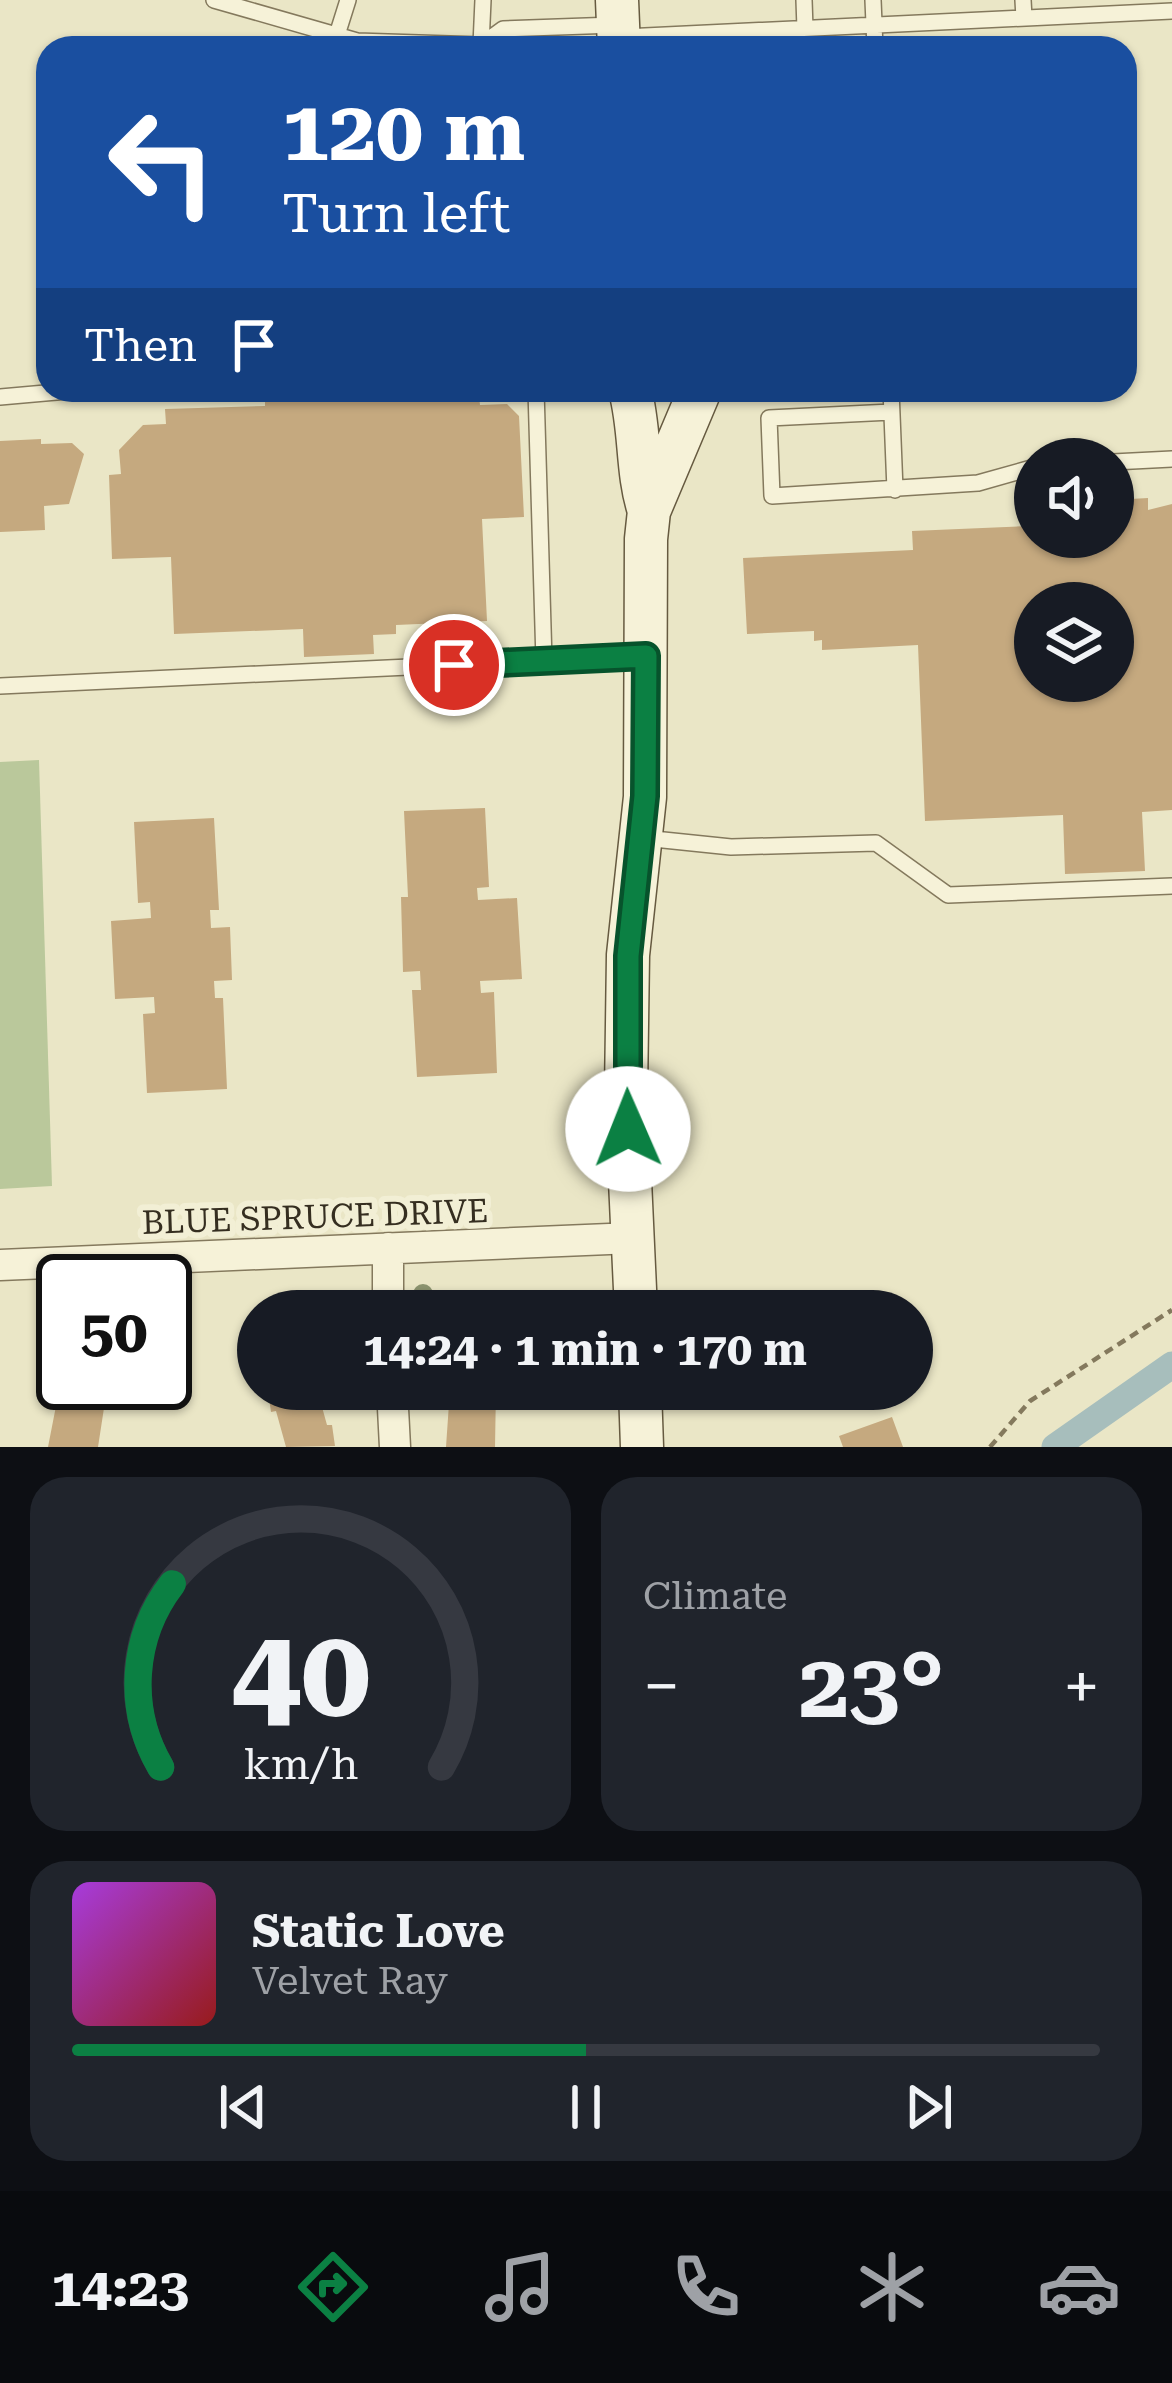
<!DOCTYPE html>
<meta charset="utf-8">
<style>
body{margin:0;font-family:"Roboto Serif",serif;background:#20242c;color:#f1f3f6;height:100vh;display:flex;flex-direction:column;font-size:45px;white-space:nowrap}
*{box-sizing:border-box;margin:0}
p{font-size:39px;color:#9ea1a6}
.icon{flex:none;width:66px;height:66px;fill:none;stroke:currentColor;stroke-width:2;stroke-linecap:round;stroke-linejoin:round}
.map{position:relative;height:1447px;overflow:hidden}
.panel{display:flex;flex-direction:column;gap:30px;padding:30px;background:#0d0f14;flex:1}
.panel>*{flex:none}
.hud{position:absolute;left:36px;top:36px;width:1101px;height:366px;border-radius:36px;box-shadow:0 3px 9px #0004;background:#1a4fa0;color:#fff;overflow:hidden}
.tools{position:absolute;left:1014px;top:438px;display:grid;gap:24px}
.tools a{display:grid;place-items:center;width:120px;height:120px;border-radius:50%;background:#171b24;box-shadow:0 3px 9px #0004;font-size:60px}
.speed{position:absolute;left:36px;top:1254px;display:flex;gap:24px;font-size:60px;font-weight:700;text-align:center}
.speed>*{display:grid;place-content:center;width:156px;height:156px;border-radius:50%;background:#171b24;box-shadow:0 3px 9px #0004;line-height:1}
.speed .limit{border:6px solid #111;border-radius:18px;background:#fff;color:#111}
.pin{position:absolute;display:grid;place-items:center;width:102px;height:102px;color:#fff;margin:-51px;border:6px solid #fff;border-radius:50%;box-shadow:0 3px 12px #0007}
.me{position:absolute;width:132px;margin:-66px;rotate:359deg;stroke-linejoin:round;filter:drop-shadow(0 0 9px #0008)}
.turn{display:flex;align-items:center;gap:42px;height:252px;padding:0 48px;font-size:54px}
.turn .icon{width:156px;height:156px;stroke-width:2.5}
.turn b{display:block;font-size:84px;line-height:102px}
.then{display:flex;align-items:center;height:114px;padding:0 48px;background:#0003;gap:24px;font-size:45px}
.big{font-size:90px;font-weight:700;line-height:1.1}
.panel .tile{flex:1;display:flex;flex-direction:column;justify-content:center;gap:18px;min-width:0;padding:0 42px;border-radius:36px;background:#20242c}
.panel .dial{align-items:center;gap:0}
.dial svg{height:312px;overflow:visible;fill:none;stroke:#363941;stroke-width:7;stroke-linecap:round;text-anchor:middle}
.dial text{fill:#f1f3f6;stroke:none}
.song{display:flex;align-items:center;gap:36px}
.cover{width:144px;height:144px;border-radius:18px;background:linear-gradient(135deg,hsl(280 70% 55%),hsl(0 70% 35%))}
.played{height:12px;border-radius:6px;background:linear-gradient(90deg,#0b8043 50%,#363941 50%)}
.keys{display:flex;justify-content:space-around;direction:ltr}
.heat{display:flex;justify-content:space-between;align-items:center;font-size:66px;direction:ltr}
.panel .tiles{flex:1;display:grid;gap:30px;grid-template-columns:1fr 1fr}
.tile:last-child{grid-column:span 2}
.trip{position:absolute;left:237px;top:1290px;width:696px;height:120px;border-radius:60px;background:#171b24;box-shadow:0 3px 9px #0004;font-weight:700;line-height:120px;text-align:center}
.dock{display:flex;height:192px;justify-content:space-around;align-items:center;background:#090b0e;color:#9ea1a6}
.dock .icon{width:84px;height:84px}
.dock .active{color:#0b8043}
.dock b{font-size:54px;color:#f1f3f6}
.map>svg:first-child{display:block}
</style>
<div class="map">
<svg width="1172" height="1447" viewBox="0 0 1172 1447">
<rect width="100%" height="100%" fill="#eae6c6"/>
<path fill="#bac89b" d="M 39,760 L 52,1186 L 0,1189 L 0,762 Z"/>
<g fill="none" stroke-linecap="round" stroke-linejoin="round">
<path stroke="#a7bebc" stroke-width="27" d="M 1055,1447 L 1172,1365"/>
</g>
<path fill="#c5a97f" fill-rule="evenodd" d="M 265,390 L 459,390 L 460,398 L 479,397 L 480,405 L 507,404 L 519,416 L 524,517 L 482,519 L 487,621 L 396,625 L 396,634 L 373,635 L 374,654 L 304,657 L 303,629 L 174,634 L 171,557 L 112,559 L 109,475 L 121,474 L 119,450 L 143,425 L 166,424 L 165,409 L 265,406 Z
M 41,439 L 41,444 L 72,443 L 84,454 L 69,504 L 44,506 L 45,530 L 0,532 L 0,441 Z
M 1148,498 L 1148,510 L 1172,504 L 1172,810 L 1142,812 L 1145,871 L 1065,874 L 1063,815 L 925,821 L 918,645 L 822,650 L 822,640 L 814,641 L 814,631 L 747,634 L 743,558 L 913,550 L 912,531 L 1027,526 L 1026,510 L 1035,510 L 1035,537 L 1113,537 L 1113,500 ZM 1035,603 L 1113,603 L 1113,681 L 1035,681 Z
M 485,808 L 489,887 L 477,888 L 478,900 L 517,898 L 522,979 L 480,981 L 481,993 L 494,992 L 497,1073 L 417,1077 L 412,990 L 421,990 L 420,971 L 403,972 L 401,897 L 408,897 L 404,811 Z
M 214,818 L 219,910 L 210,910 L 211,928 L 230,927 L 232,980 L 214,981 L 215,998 L 223,998 L 227,1089 L 147,1093 L 143,1014 L 155,1013 L 154,997 L 115,999 L 111,921 L 151,918 L 150,902 L 138,903 L 134,822 Z
M 317,1389 L 327,1425 L 332,1425 L 335,1446 L 286,1447 L 276,1411 L 271,1412 L 268,1391 Z
M 450,1389 L 496,1389 L 495,1447 L 446,1447 Z
M 56,1406 L 104,1408 L 98,1447 L 48,1447 Z
M 892,1417 L 903,1447 L 843,1447 L 839,1436 Z"/>
<g fill="none" stroke-linecap="round" stroke-linejoin="round">
<defs>
<path id="lane" d="M 214,0 L 357,41 L 481,45 L 483,0
M 804,0 L 805,29
M 873,0 L 875,48
M 1023,0 L 1024,18
M 337,35 L 348,0
M 624,37 L 1172,11
M 486,48 L 481,45 L 503,29 L 615,25
M 536,390 L 544,661
M 891,390 L 895,490
M 0,397 L 79,390
M 891,412 L 769,418 L 772,496 L 978,483 L 1035,467
M 1113,462 L 1172,459
M 0,686 L 644,656
M 644,838 L 731,847 L 876,843 L 948,895 L 1172,886"/>
<path id="street" d="M 388,1248 L 388,1311
M 0,1265 L 633,1238
M 392,1389 L 395,1447"/>
<path id="secondary" d="M 617,0 L 619,48
M 630,390 C 641,431 636,471 649,511
M 636,1311 L 626,1093 L 628,955 L 645,797 L 646,539 L 649,511 L 700,390
M 640,1389 L 642,1447"/>
</defs>
<use href="#lane" stroke="#84795d" stroke-width="18"/>
<use href="#street" stroke="#84795d" stroke-width="33"/>
<use href="#secondary" stroke="#665a40" stroke-width="45"/>
<path stroke="#84795d" stroke-width="4.5" stroke-dasharray="9 6" stroke-linecap="butt" d="M 990,1447 L 1030,1401 L 1172,1310"/>
<use href="#lane" stroke="#f6f2d8" stroke-width="15"/>
<use href="#street" stroke="#f6f2d8" stroke-width="30"/>
<use href="#secondary" stroke="#f6f2d8" stroke-width="42"/>
</g>
<circle fill="#8c946f" cx="423" cy="1294" r="10"/>
<g fill="none" stroke-linecap="round" stroke-linejoin="round">
<defs>
<path id="route" d="M 454,665 L 646,656 L 645,796 L 628,956 L 628,1129"/>
</defs>
<use href="#route" stroke="#07532c" stroke-width="30"/>
<use href="#route" stroke="#0b8043" stroke-width="21"/>
</g>
<g text-anchor="middle" stroke-width="12" stroke-linejoin="round" paint-order="stroke">
<g font-size="33" fill="#352e20" stroke="#f2efd5">
<text transform="translate(315 1216) rotate(-2)" y="12">BLUE SPRUCE DRIVE</text>
</g>
</g>
</svg>
<div class="tools">
<a><svg class="icon" aria-label="sound" viewBox="0 0 24 24"><path d="M4 9h4l5-4v14l-5-4H4zM17 9q2 3 0 6"/></svg></a>
<a><svg class="icon" aria-label="layers" viewBox="0 0 24 24"><path d="M12 4l9 5-9 5-9-5zM3 14l9 5 9-5"/></svg></a>
</div>
<div class="speed"><div class="limit">50</div></div>
<div class="pin" style="left:454px;top:665px;background:#d93025"><svg class="icon" aria-label="arrive" viewBox="0 0 24 24"><path d="M6 21V4h12l-3 4 3 4H6"/></svg></div>
<svg class="me" style="left:628px;top:1129px" viewBox="-20 -20 40 40"><circle r="19" fill="#fff"/><path d="M0-13L10 11 0 6-10 11z" fill="#0b8043"/></svg>
<div class="trip">14:24 · 1 min · 170 m</div>
<div class="hud">
<div class="turn"><svg class="icon" aria-label="left" viewBox="0 0 24 24"><path d="M17 20v-9H6M10 6l-5 5 5 5"/></svg><div><b>120 m</b>Turn left</div></div>
<div class="then">Then<svg class="icon" aria-label="arrive" viewBox="0 0 24 24"><path d="M6 21V4h12l-3 4 3 4H6"/></svg></div>
</div>
</div>
<section class="panel">
<div class="tiles">
<div class="tile dial"><svg viewBox="0 0 100 80">
<path d="M14 69A42 42 0 1 1 86 69"/>
<path d="M14 69A42 42 0 0 1 17 22" stroke="#0b8043"/>
<text x="50" y="56" font-size="32" font-weight="700">40</text>
<text x="50" y="72" font-size="11">km/h</text>
</svg></div>
<div class="tile"><p>Climate</p>
<div class="heat"><a>−</a><b class="big">23°</b><a>+</a></div>
</div>
<div class="tile">
<div class="song"><i class="cover"></i><div><b>Static Love</b><p>Velvet Ray</p></div></div>
<div class="played"></div>
<div class="keys"><svg class="icon" aria-label="previous" viewBox="0 0 24 24"><path d="M18 5L8 12l10 7zM5 5v14"/></svg><svg class="icon" aria-label="pause" viewBox="0 0 24 24"><path d="M8 5v14M16 5v14"/></svg><svg class="icon" aria-label="next" viewBox="0 0 24 24"><path d="M6 5l10 7-10 7zM19 5v14"/></svg></div>
</div>
</div>
</section>
<nav class="dock">
<b>14:23</b>
<svg class="icon active" aria-label="directions" viewBox="0 0 24 24"><path d="M12 3l9 9-9 9-9-9zM9 14v-3h6M13 9l2 2-2 2"/></svg>
<svg class="icon" aria-label="music" viewBox="0 0 24 24"><path d="M9 18V5l10-2v13"/><circle cx="6" cy="18" r="3"/><circle cx="16" cy="16" r="3"/></svg>
<svg class="icon" aria-label="phone" viewBox="0 0 24 24"><path d="M5 4h4l2 5-3 2q2 4 5 5l2-3 5 2v4C11 20 4 13 5 4z"/></svg>
<svg class="icon" aria-label="climate" viewBox="0 0 24 24"><path d="M12 3v18M4 7l16 10M4 17L20 7"/></svg>
<svg class="icon" aria-label="car" viewBox="0 0 24 24"><path d="M5 17H2v-5l4-1 3-4h7l3 4 3 1v5h-3M9 17h6M6 11h13"/><circle cx="7" cy="17" r="2"/><circle cx="17" cy="17" r="2"/></svg>
</nav>
